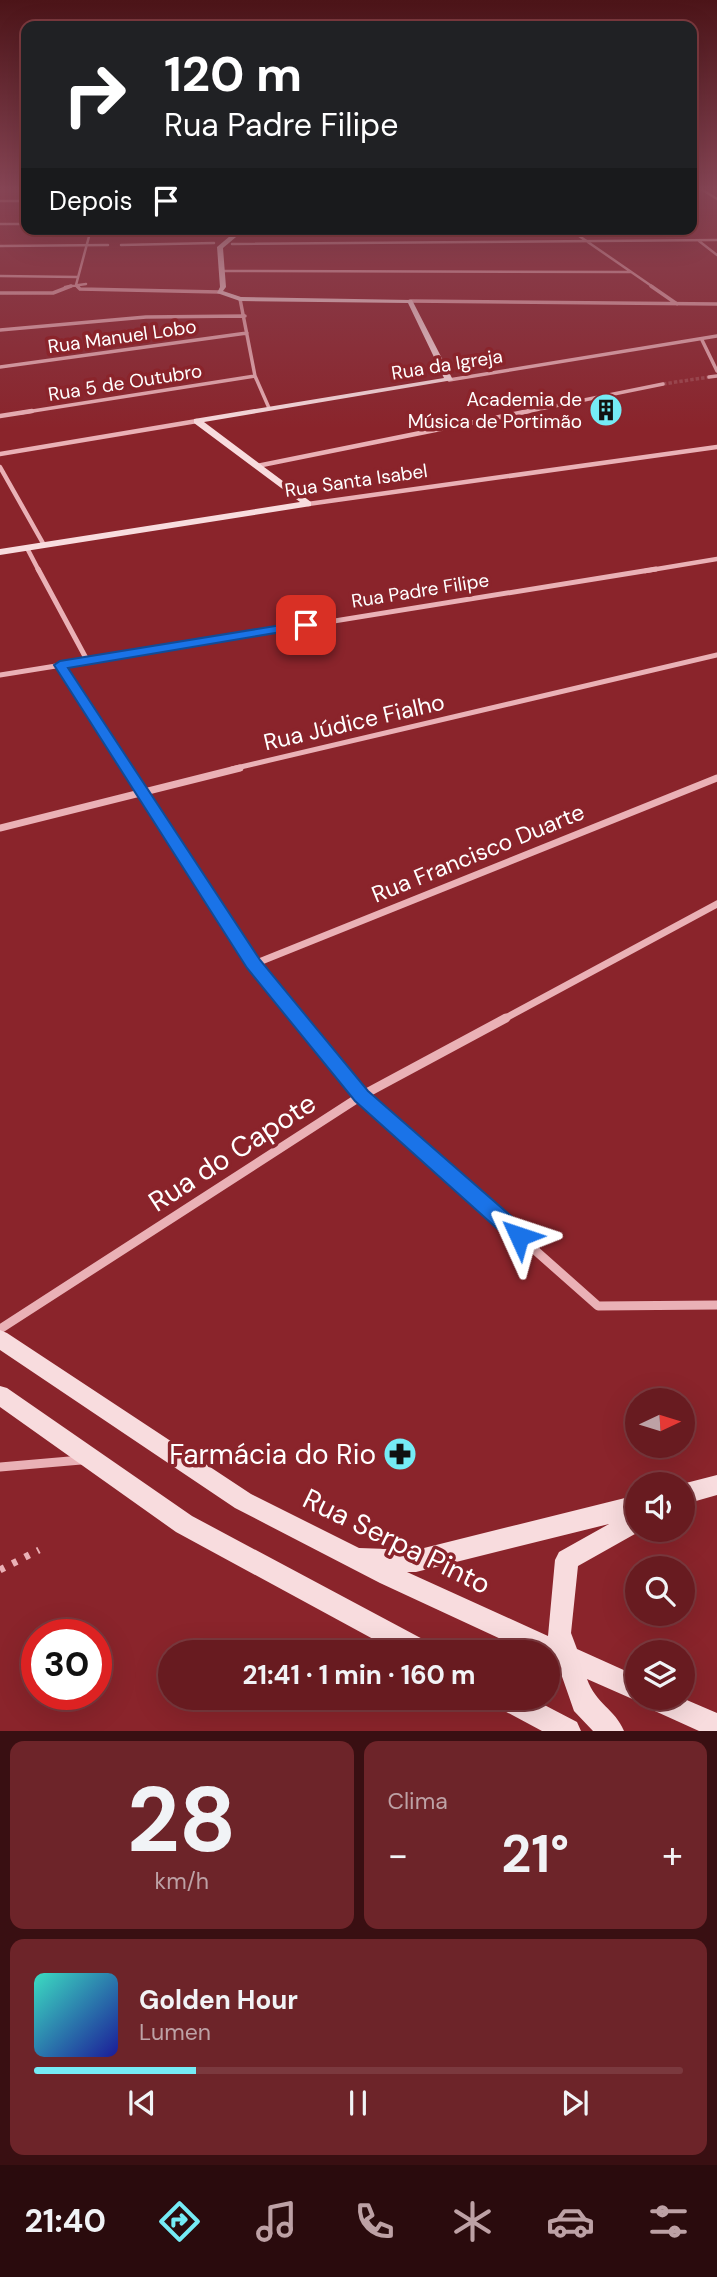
<!DOCTYPE html>
<html lang="pt">
<meta charset="utf-8">
<style>
body{margin:0;font-family:"DM Sans",sans-serif;background:#6d2429;color:#f1f3f6;height:100vh;display:flex;flex-direction:column;font-size:26px;white-space:nowrap}
*{box-sizing:border-box;margin:0}
p{font-size:23px;color:#bda1a5}
.icon{flex:none;width:38px;height:38px;fill:none;stroke:currentColor;stroke-width:2;stroke-linecap:round;stroke-linejoin:round}
.map{position:relative;height:1731px;overflow:hidden}
.details{display:flex;flex-direction:column;gap:10px;padding:10px;background:#390f12;flex:1}
.details>*{flex:none}
.banner{position:absolute;left:21px;top:21px;width:676px;height:214px;border-radius:14px;box-shadow:0 7px 28px #0002,0 0 0 2px #7b393e;background:#202124;color:#fff;overflow:hidden}
.needle{width:46px;rotate:86deg}
.buttons{position:absolute;left:625px;top:1388px;display:grid;gap:14px}
.buttons a{display:grid;place-items:center;width:70px;height:70px;border-radius:50%;background:#681b20;box-shadow:0 7px 28px #0002,0 0 0 2px #7b393e;font-size:35px}
.speed{position:absolute;left:21px;top:1619px;display:flex;gap:14px;font-size:35px;font-weight:700;text-align:center}
.speed>*{display:grid;place-content:center;width:91px;height:91px;border-radius:50%;background:#681b20;box-shadow:0 7px 28px #0002,0 0 0 2px #7b393e;line-height:1}
.speed .limit{border:10px solid #d22;background:#fff;color:#111}
.pin{position:absolute;display:grid;place-items:center;width:60px;height:60px;color:#fff;margin:-30px;border-radius:14px;box-shadow:0 4px 10px #0006}
.me{position:absolute;width:77px;margin:-38px;rotate:312deg;stroke-linejoin:round;filter:drop-shadow(0 0 5px #0008)}
.turn{display:flex;align-items:center;gap:24px;height:147px;padding:0 28px;font-size:32px}
.turn .icon{width:91px;height:91px;stroke-width:2.5}
.turn b{display:block;font-size:49px;line-height:60px}
.then{display:flex;align-items:center;height:66px;padding:0 28px;background:#0003;gap:14px;font-size:26px}
.big{font-size:52px;font-weight:700;line-height:1.1}
.details .widget{flex:1;display:flex;flex-direction:column;justify-content:center;gap:10px;min-width:0;padding:0 24px;border-radius:14px;background:#6d2429}
.details .dial{align-items:center;gap:0}
.dial b{font-size:91px;line-height:1}
.song{display:flex;align-items:center;gap:21px}
.cover{width:84px;height:84px;border-radius:10px;background:linear-gradient(135deg,hsl(170 70% 55%),hsl(240 70% 35%))}
.played{height:7px;border-radius:4px;background:linear-gradient(90deg,#75ebf5 25%,#7b393e 25%)}
.keys{display:flex;justify-content:space-around;direction:ltr}
.heat{display:flex;justify-content:space-between;align-items:center;font-size:38px;direction:ltr}
.details .tiles{flex:1;display:grid;gap:10px;grid-template-columns:1fr 1fr}
.widget:last-child{grid-column:span 2}
.trip{position:absolute;left:158px;top:1640px;width:402px;height:70px;border-radius:35px;background:#681b20;box-shadow:0 7px 28px #0002,0 0 0 2px #7b393e;font-weight:700;line-height:70px;text-align:center}
.tabs{display:flex;height:112px;justify-content:space-around;align-items:center;background:#2a0b0d;color:#bda1a5}
.tabs .icon{width:49px;height:49px}
.tabs .selected{color:#75ebf5}
.tabs b{font-size:32px;color:#f1f3f6}
.map>svg:first-child{display:block}
</style>
<div class="map">
<svg width="717" height="1731" viewBox="0 0 717 1731">
<rect width="100%" height="100%" fill="#8a242b"/>
<g fill="none" stroke-linecap="round" stroke-linejoin="round">
<path stroke="#9c454b" stroke-width="3.5" stroke-dasharray="3.5 2" stroke-linecap="butt" d="M 663,384 L 709,377"/>
<path stroke="#eab1b6" stroke-width="7" stroke-dasharray="5 9" stroke-linecap="butt" d="M 0,1570 L 39,1550"/>
<path stroke="#eab1b6" stroke-width="9" d="M 0,1467 L 81,1460"/>
<path stroke="#eab1b6" stroke-width="2.5" d="M 698,187 L 717,199
M 0,201 L 26,201
M 0,224 L 26,224
M 569,229 L 653,287
M 699,241 L 717,255
M 232,244 L 717,240
M 121,245 L 214,243
M 0,246 L 108,245
M 222,271 L 630,272
M 0,276 L 78,277
M 65,287 L 86,284
M 78,287 L 76,285 L 91,229"/>
<path stroke="#eab1b6" stroke-width="3.5" d="M 77,286 L 80,289 L 219,292
M 651,286 L 677,304
M 0,293 L 53,293 L 71,286
M 240,299 L 255,376 L 269,408
M 410,301 L 717,304
M 0,330 L 146,317 L 245,316
M 702,340 L 717,371
M 0,367 L 247,333
M 709,377 L 717,376
M 449,380 L 717,336
M 20,413 L 255,376
M 520,413 L 663,384"/>
<path stroke="#eab1b6" stroke-width="4.5" d="M 0,416 L 32,411
M 0,454 L 197,421
M 257,466 L 529,411
M 0,467 L 44,545
M 308,504 L 717,447
M 27,548 L 39,571
M 645,571 L 717,559"/>
<path stroke="#eab1b6" stroke-width="5" d="M 38,569 L 87,660
M 60,665 L 128,769
M 0,675 L 656,569
M 232,769 L 717,655"/>
<path stroke="#eab1b6" stroke-width="7" d="M 127,768 L 254,964 L 299,1020
M 0,828 L 240,768
M 254,964 L 717,778
M 502,1020 L 717,904"/>
<path stroke="#eab1b6" stroke-width="9" d="M 298,1018 L 361,1096 L 598,1306 L 717,1305
M 0,1329 L 361,1096 L 506,1018"/>
<path fill="#f8dcde" fill-rule="evenodd" d="M 231,229 L 237,229 L 236,237 L 223,248 L 226,287 L 223,291 L 241,297 L 412,300 L 453,380 L 204,422 L 311,502 L 311,506 L 0,555 L 0,549 L 300,502 L 194,423 L 194,419 L 444,378 L 408,303 L 240,301 L 217,293 L 220,287 L 217,247 L 230,236 Z
M 0,1330 L 7,1333 L 251,1494 L 359,1548 L 416,1550 L 637,1495 L 637,1530 L 642,1530 L 578,1566 L 571,1633 L 577,1649 L 637,1676 L 637,1698 L 682,1698 L 717,1713 L 717,1731 L 699,1731 L 646,1707 L 643,1699 L 637,1701 L 587,1679 C 596,1704 615,1709 624,1731 L 593,1731 L 574,1711 L 558,1665 L 548,1661 L 548,1652 L 529,1652 L 380,1583 L 235,1508 L 0,1350 ZM 609,1524 L 559,1552 L 555,1560 L 548,1636 L 407,1572 L 416,1572 Z
M 0,1386 L 7,1388 L 192,1516 L 430,1643 L 433,1652 L 397,1652 L 176,1532 L 0,1407 Z
M 717,1475 L 717,1495 L 682,1505 L 682,1484 Z
M 494,1698 L 531,1698 L 577,1722 L 581,1731 L 542,1731 L 497,1707 Z"/>
</g>
<linearGradient id="sky" x2="0" y2="1"><stop stop-color="#4c1418"/><stop offset="0.44" stop-color="#874555"/><stop offset="1" stop-color="#874555" stop-opacity="0"/></linearGradient>
<rect width="717" height="429" fill="url(#sky)"/>
<path fill="#1a73e8" stroke="#114b97" stroke-width="2" d="M 306,621 L 313,625 L 311,627 L 68,668 L 260,960 L 368,1091 L 527,1230 L 530,1236 L 527,1242 L 519,1244 L 512,1242 L 355,1101 L 247,968 L 54,665 L 60,661 Z"/>
<defs>
<symbol id="building-disc" viewBox="-11 -11 22 22"><circle r="9.5" fill="#75ebf5" stroke="#8a242b"/><path d="M-4-6H4V6H1V3H-1V6H-4ZM-2.5-4.3h1.7v1.8h-1.7ZM.8-4.3h1.7v1.8H.8ZM-2.5-1h1.7V.8h-1.7ZM.8-1h1.7V.8H.8Z" fill="#111"/></symbol>
<symbol id="pharmacy-disc" viewBox="-11 -11 22 22"><circle r="9.5" fill="#75ebf5" stroke="#8a242b"/><path d="M-2-6h4v4h4v4h-4v4h-4v-4h-4v-4h4Z" fill="#111"/></symbol>
</defs>
<g fill-rule="evenodd">
<use href="#building-disc" x="587" y="391" width="38" height="38"/>
<use href="#pharmacy-disc" x="381" y="1435" width="38" height="38"/>
</g>
<g text-anchor="middle" stroke-width="7" stroke-linejoin="round" paint-order="stroke">
<g font-size="19" fill="#fff" stroke="#8a242b">
<text transform="translate(122 336) rotate(-8)" y="7">Rua Manuel Lobo</text>
<text transform="translate(447 364) rotate(-9)" y="7">Rua da Igreja</text>
<text transform="translate(125 382) rotate(-9)" y="7">Rua 5 de Outubro</text>
<text transform="translate(356 480) rotate(-8)" y="7">Rua Santa Isabel</text>
<text transform="translate(420 590) rotate(-9)" y="7">Rua Padre Filipe</text>
</g>
<g font-size="19" fill="#fff" stroke="#8a242b" text-anchor="end">
<text x="582" y="406">Academia de<tspan x="582" dy="22">Música de Portimão</tspan></text>
</g>
<g font-size="23" fill="#fff" stroke="#8a242b">
<text transform="translate(354 722) rotate(-13)" y="8">Rua Júdice Fialho</text>
<text transform="translate(478 853) rotate(-22)" y="8">Rua Francisco Duarte</text>
</g>
<g font-size="28" fill="#fff" stroke="#8a242b">
<text transform="translate(232 1152) rotate(-33)" y="10">Rua do Capote</text>
<text transform="translate(397 1541) rotate(26)" y="10">Rua Serpa Pinto</text>
</g>
<g font-size="28" fill="#fff" stroke="#8a242b" text-anchor="end">
<text x="376" y="1464">Farmácia do Rio</text>
</g>
</g>
</svg>
<div class="buttons">
<a><svg class="needle" viewBox="-14 -14 28 28"><path d="M0-13l5 13h-10z" fill="#e53935"/><path d="M0 13l5-13h-10z" fill="#bda1a5"/></svg></a>
<a><svg class="icon" aria-label="sound" viewBox="0 0 24 24"><path d="M4 9h4l5-4v14l-5-4H4zM17 9q2 3 0 6"/></svg></a>
<a><svg class="icon" aria-label="search" viewBox="0 0 24 24"><circle cx="10" cy="10" r="6"/><path d="M15 15l6 6"/></svg></a>
<a><svg class="icon" aria-label="layers" viewBox="0 0 24 24"><path d="M12 4l9 5-9 5-9-5zM3 14l9 5 9-5"/></svg></a>
</div>
<div class="speed"><div class="limit">30</div></div>
<div class="pin" style="left:306px;top:625px;background:#d93025"><svg class="icon" aria-label="arrive" viewBox="0 0 24 24"><path d="M6 21V4h12l-3 4 3 4H6"/></svg></div>
<svg class="me" style="left:519px;top:1236px" viewBox="-20 -20 40 40"><path d="M0-17L14 15 0 8-14 15z" fill="#1a73e8" stroke="#fff" stroke-width="4"/></svg>
<div class="trip">21:41 · 1 min · 160 m</div>
<div class="banner">
<div class="turn"><svg class="icon" aria-label="right" viewBox="0 0 24 24"><path d="M7 20v-9h11M14 6l5 5-5 5"/></svg><div><b>120 m</b>Rua Padre Filipe</div></div>
<div class="then">Depois<svg class="icon" aria-label="arrive" viewBox="0 0 24 24"><path d="M6 21V4h12l-3 4 3 4H6"/></svg></div>
</div>
</div>
<section class="details">
<div class="tiles">
<div class="widget dial"><b>28</b><p>km/h</p></div>
<div class="widget"><p>Clima</p>
<div class="heat"><a>−</a><b class="big">21°</b><a>+</a></div>
</div>
<div class="widget">
<div class="song"><i class="cover"></i><div><b>Golden Hour</b><p>Lumen</p></div></div>
<div class="played"></div>
<div class="keys"><svg class="icon" aria-label="previous" viewBox="0 0 24 24"><path d="M18 5L8 12l10 7zM5 5v14"/></svg><svg class="icon" aria-label="pause" viewBox="0 0 24 24"><path d="M8 5v14M16 5v14"/></svg><svg class="icon" aria-label="next" viewBox="0 0 24 24"><path d="M6 5l10 7-10 7zM19 5v14"/></svg></div>
</div>
</div>
</section>
<nav class="tabs">
<b>21:40</b>
<svg class="icon selected" aria-label="directions" viewBox="0 0 24 24"><path d="M12 3l9 9-9 9-9-9zM9 14v-3h6M13 9l2 2-2 2"/></svg>
<svg class="icon" aria-label="music" viewBox="0 0 24 24"><path d="M9 18V5l10-2v13"/><circle cx="6" cy="18" r="3"/><circle cx="16" cy="16" r="3"/></svg>
<svg class="icon" aria-label="phone" viewBox="0 0 24 24"><path d="M5 4h4l2 5-3 2q2 4 5 5l2-3 5 2v4C11 20 4 13 5 4z"/></svg>
<svg class="icon" aria-label="climate" viewBox="0 0 24 24"><path d="M12 3v18M4 7l16 10M4 17L20 7"/></svg>
<svg class="icon" aria-label="car" viewBox="0 0 24 24"><path d="M5 17H2v-5l4-1 3-4h7l3 4 3 1v5h-3M9 17h6M6 11h13"/><circle cx="7" cy="17" r="2"/><circle cx="17" cy="17" r="2"/></svg>
<svg class="icon" aria-label="filters" viewBox="0 0 24 24"><path d="M4 7h16M4 17h16"/><circle cx="9" cy="7" r="2"/><circle cx="15" cy="17" r="2"/></svg>
</nav>
